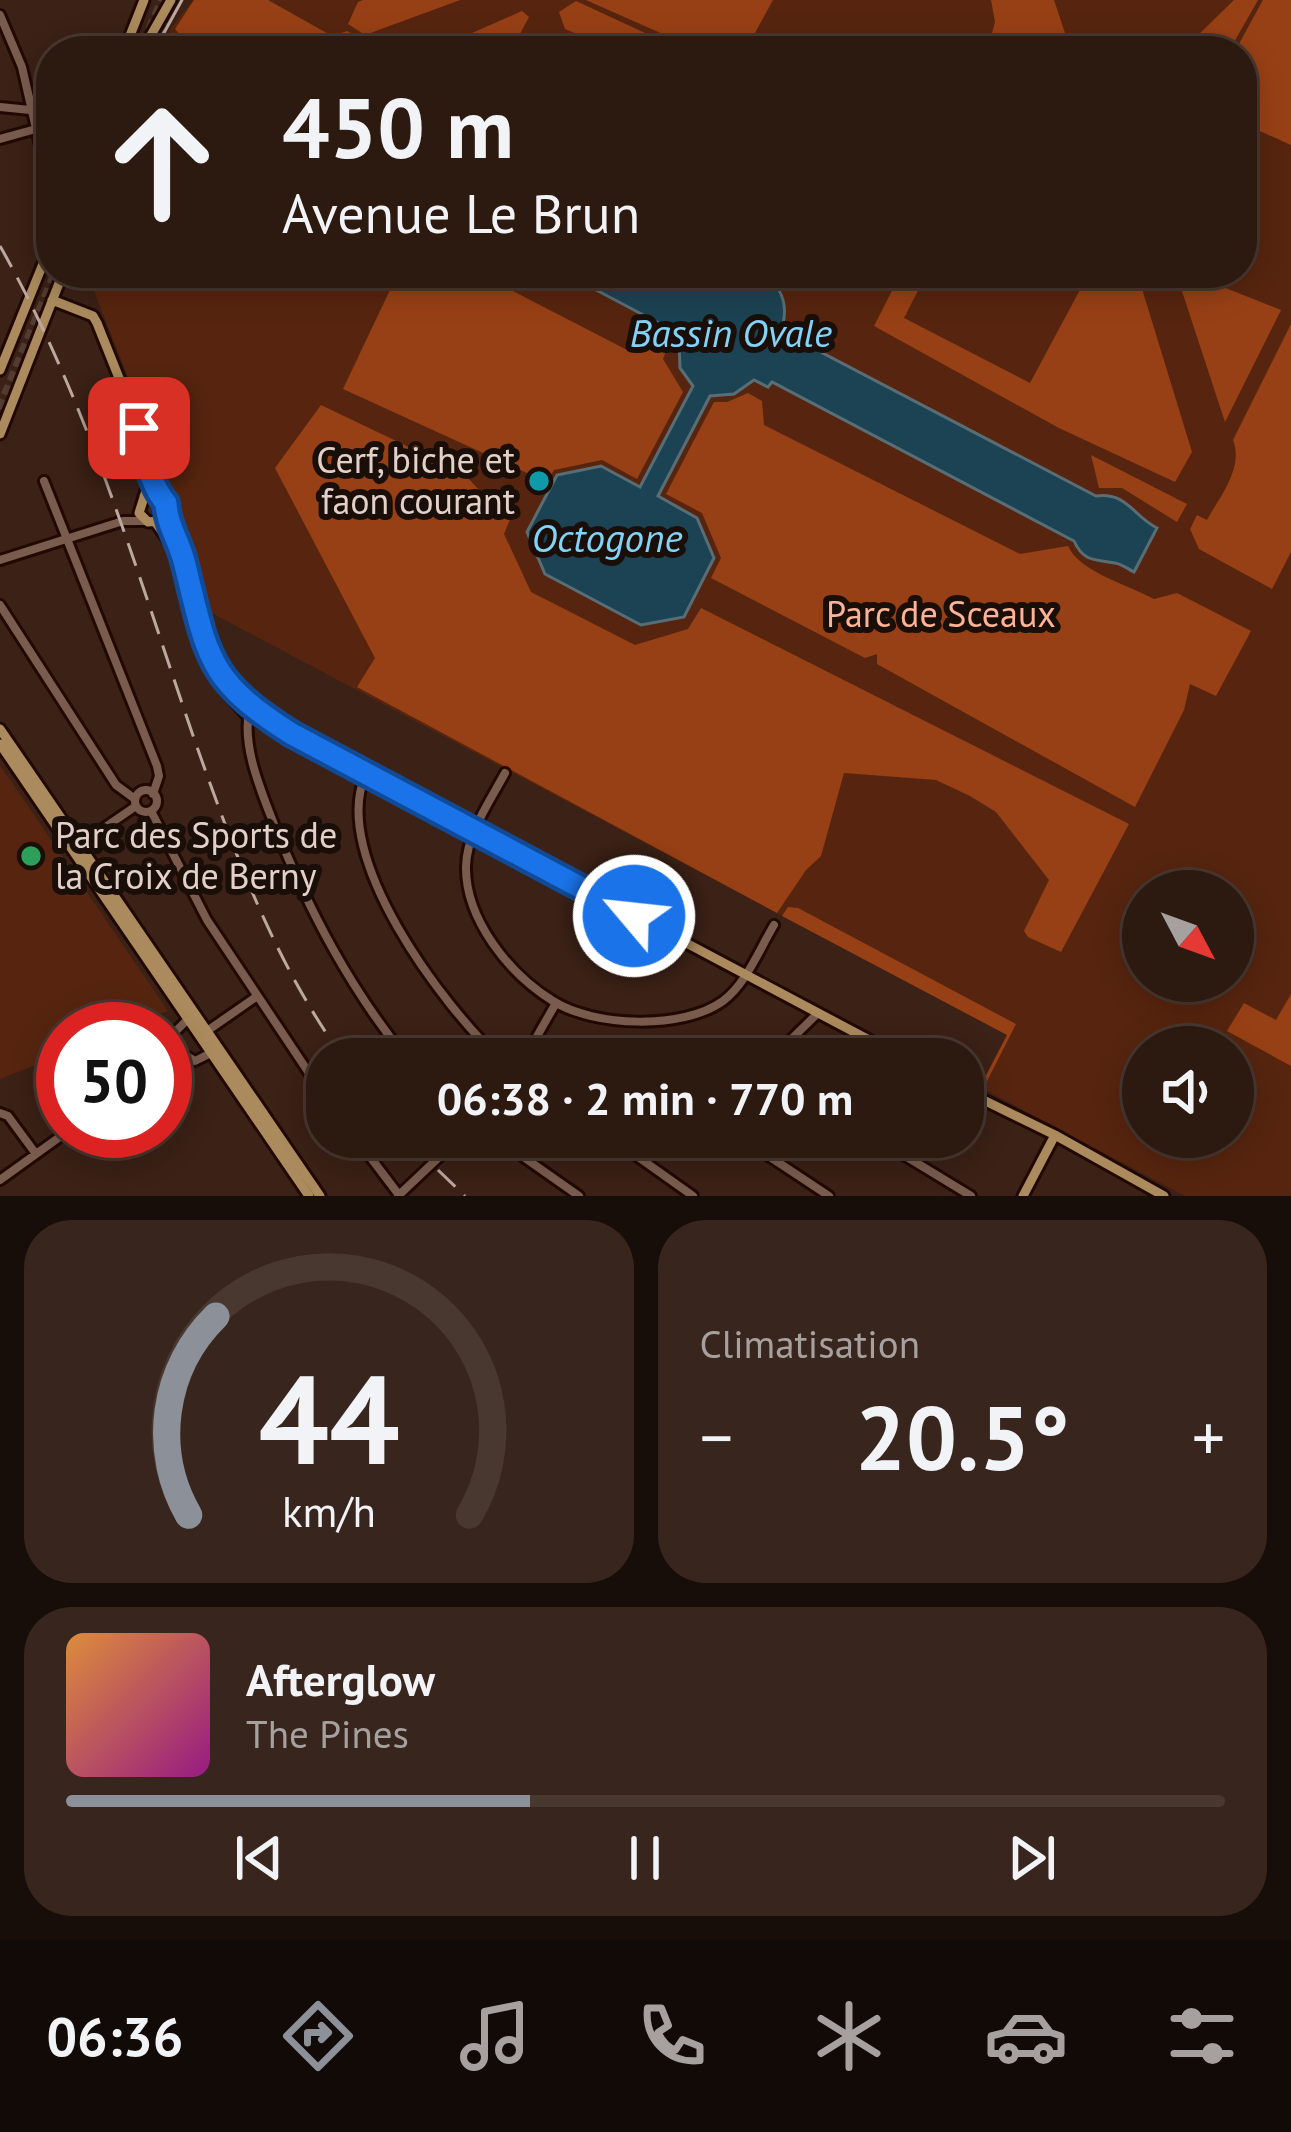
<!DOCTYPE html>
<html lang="fr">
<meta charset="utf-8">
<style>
body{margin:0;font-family:"PT Sans",sans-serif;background:#38261e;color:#f1f3f6;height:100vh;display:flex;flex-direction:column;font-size:45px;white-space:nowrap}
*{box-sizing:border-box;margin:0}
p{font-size:39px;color:#a6a09f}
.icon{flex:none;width:66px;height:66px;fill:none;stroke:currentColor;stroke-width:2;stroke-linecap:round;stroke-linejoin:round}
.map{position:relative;height:1196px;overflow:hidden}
.drawer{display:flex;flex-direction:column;gap:24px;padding:24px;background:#180e09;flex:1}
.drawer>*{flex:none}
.top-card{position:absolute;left:36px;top:36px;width:1221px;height:252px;border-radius:48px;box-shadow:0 6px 30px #0003,0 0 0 3px #483830;background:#2c1910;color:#f1f3f6;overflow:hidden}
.needle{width:78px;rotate:131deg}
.buttons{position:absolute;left:1122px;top:870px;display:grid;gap:24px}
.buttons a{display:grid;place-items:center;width:132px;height:132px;border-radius:50%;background:#2c1910;box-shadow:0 6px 30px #0003,0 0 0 3px #483830;font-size:60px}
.speed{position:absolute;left:36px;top:1002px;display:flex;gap:24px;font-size:60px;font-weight:700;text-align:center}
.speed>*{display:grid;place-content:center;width:156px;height:156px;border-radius:50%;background:#2c1910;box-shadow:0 6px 30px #0003,0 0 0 3px #483830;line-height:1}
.speed .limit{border:18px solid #d22;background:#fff;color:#111}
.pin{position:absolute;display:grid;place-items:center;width:102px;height:102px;color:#fff;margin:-51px;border-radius:24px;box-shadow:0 6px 18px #0006}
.me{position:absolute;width:132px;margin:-66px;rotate:298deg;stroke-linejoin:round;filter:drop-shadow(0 0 9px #0008)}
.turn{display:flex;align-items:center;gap:42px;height:252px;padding:0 48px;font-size:54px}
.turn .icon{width:156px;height:156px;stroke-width:2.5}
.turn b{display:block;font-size:84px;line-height:102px}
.big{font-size:90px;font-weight:600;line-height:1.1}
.drawer .widget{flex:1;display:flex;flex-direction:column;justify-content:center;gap:18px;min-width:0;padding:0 42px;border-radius:48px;background:#38261e}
.drawer .dial{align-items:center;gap:0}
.dial svg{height:312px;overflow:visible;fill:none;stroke:#483830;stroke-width:7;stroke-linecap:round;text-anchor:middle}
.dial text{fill:#f1f3f6;stroke:none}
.song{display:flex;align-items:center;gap:36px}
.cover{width:144px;height:144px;border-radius:18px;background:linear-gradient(135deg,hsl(30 70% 55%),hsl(310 70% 35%))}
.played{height:12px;border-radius:6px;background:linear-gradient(90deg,#8c9099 40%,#483830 40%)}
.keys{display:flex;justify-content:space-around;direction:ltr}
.heat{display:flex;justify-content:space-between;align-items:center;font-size:66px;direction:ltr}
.drawer .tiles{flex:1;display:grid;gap:24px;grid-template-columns:1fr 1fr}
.widget:last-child{grid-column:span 2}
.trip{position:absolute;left:306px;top:1038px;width:678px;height:120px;border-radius:48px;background:#2c1910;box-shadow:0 6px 30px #0003,0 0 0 3px #483830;font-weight:600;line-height:120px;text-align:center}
.dock{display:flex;height:192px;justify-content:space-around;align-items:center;background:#120a06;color:#a6a09f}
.dock .icon{width:84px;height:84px}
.dock .selected{color:#8c9099}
.dock b{font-size:54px;color:#f1f3f6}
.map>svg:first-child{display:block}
</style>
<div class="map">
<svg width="1291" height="1196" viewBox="0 0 1291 1196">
<rect width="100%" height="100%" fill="#3b2116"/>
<path fill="#57250f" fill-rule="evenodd" d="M 193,0 L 1291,0 L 1291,1196 L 1185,1196 L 980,1087 L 1007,1035 L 204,609 L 176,499 L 87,273 L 1242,273 L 1242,51 L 163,51 L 171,28 ZM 1143,891 L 1233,891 L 1233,981 L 1143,981 ZM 1143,1047 L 1233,1047 L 1233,1137 L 1143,1137 Z
M 0,765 L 168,1011 L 123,1029 L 63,1029 L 63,1054 L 0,1079 Z"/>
<path fill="#984015" d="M 194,0 L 268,0 L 332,36 L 347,31 L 370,44 L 361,48 L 345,41 L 324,51 L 295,36 L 288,46 C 250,44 216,60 180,41 L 182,37 L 175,29 Z
M 363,0 L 460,0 L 365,35 L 348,24 L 358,2 Z
M 586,0 L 773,0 L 745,51 L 701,51 Z
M 991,0 L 1054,0 L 1071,51 L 1011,51 L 991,37 L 995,22 Z
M 1234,0 L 1258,0 L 1229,51 L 1200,51 L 1191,42 Z
M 1263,0 L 1291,0 L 1291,145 L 1242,123 L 1242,51 L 1235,51 Z
M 576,1 L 684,51 L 617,51 L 565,29 L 559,12 Z
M 522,11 L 529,17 L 511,51 L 452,51 L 447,44 Z
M 398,273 L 478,273 L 629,351 L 642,331 L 667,348 L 663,359 L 683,392 L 637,479 L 602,460 L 554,470 L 547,482 L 343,389 Z
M 901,273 L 927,273 L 904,318 L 1030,383 L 1089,273 L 1128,273 L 1139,279 L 1192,452 L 1175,482 L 1059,428 L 874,326 Z
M 1176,273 L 1188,273 L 1281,310 L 1225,422 Z
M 1291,324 L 1291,552 L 1272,589 L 1199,549 L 1190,529 L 1197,515 L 1207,520 C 1220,496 1244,468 1233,440 Z
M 748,393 L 762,401 L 764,425 L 1020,554 L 1068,546 C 1080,572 1126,584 1154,599 L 1177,593 L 1251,631 L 1216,696 L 1190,684 L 1184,710 L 1135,807 L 877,664 L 877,654 L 865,658 L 711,578 L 721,558 L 702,513 L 666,494 L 714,402 L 727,402 Z
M 321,405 L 463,473 L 484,495 L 513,512 L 504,534 L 531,592 L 635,645 L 688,629 L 701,608 L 1129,824 L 1061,952 L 1028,937 L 1024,931 L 1049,880 L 996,812 L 970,796 L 936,780 L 844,773 L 821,856 L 806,870 L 777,913 L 357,687 L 375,658 L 275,468 Z
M 1091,455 L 1187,504 L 1177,522 L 1122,488 L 1099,488 Z
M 788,907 L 798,908 L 1016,1024 L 983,1089 L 980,1087 L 1007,1035 L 782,916 Z
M 1291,994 L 1291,1066 L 1227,1031 L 1244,1003 L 1276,1020 Z"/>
<path fill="#1c4353" stroke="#586e76" stroke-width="3" d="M 564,273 L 672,273 L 692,283 L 695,278 L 710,285 L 725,273 L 762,273 C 781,286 788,302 783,324 L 796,331 L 794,338 L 1096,496 C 1127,492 1133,516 1157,528 L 1134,572 C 1128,569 1122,564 1115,563 C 1096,559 1084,563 1074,541 L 772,382 L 768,387 L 754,380 L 734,394 L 710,396 L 658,496 L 697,518 L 714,558 L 684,617 L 641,625 L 545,574 L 527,532 L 557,475 L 601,466 L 640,487 L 693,386 L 680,368 L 679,342 L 666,335 L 668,328 Z"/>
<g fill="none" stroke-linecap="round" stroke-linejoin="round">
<path stroke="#543b31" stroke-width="10" stroke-dasharray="10 5" stroke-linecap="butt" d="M 150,30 L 163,0
M 150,51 L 163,21
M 0,409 L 56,273"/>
<defs>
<path id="minor" d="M 0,15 L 22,67 L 46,172 L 51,176
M 0,107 L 30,110
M 0,139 L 36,129
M 44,481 L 157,766 L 159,776 L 153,794
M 0,560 L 123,521 L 145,521
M 0,605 L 116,785 L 135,799
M 249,712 C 242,748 262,793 275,827 C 310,912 349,987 407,1059
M 505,773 C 490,801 467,833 466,866 C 465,919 509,974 553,1001 C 594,1027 683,1030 723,1001 C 746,984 759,950 774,925
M 366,774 C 328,855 444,1007 500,1059
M135 801a11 11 0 1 1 22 0a11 11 0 1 1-22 0Z
M 151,811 L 207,920 L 327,1100
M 79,845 L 136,806
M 188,1019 L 174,1033 L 178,1051 L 195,1061 L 211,1053
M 207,1031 L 256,997
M 524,1059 L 556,1003
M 771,1059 L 818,1013
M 165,1060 L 178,1051
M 0,1113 L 8,1116 L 36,1154
M 355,1137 L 399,1195
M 495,1137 L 579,1196
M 610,1137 L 693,1196
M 740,1137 L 829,1196
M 874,1137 L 971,1196
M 0,1180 L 68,1131
M 398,1196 L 454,1143 L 464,1146 L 474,1137"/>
<path id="major" d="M 124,51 L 144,0
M 142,51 L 171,0
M 52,300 L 93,316 L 97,323 L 139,428 L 156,494
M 0,370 L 51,244
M 0,434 L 63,273
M 144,496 L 156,494 L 166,503 L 166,512 L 159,521 L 148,522 L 139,513 L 150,478
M 165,516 C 171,530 180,544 184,559 C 199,609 198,657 238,697 C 253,712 274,723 292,734 L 905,1059
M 156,523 L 173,547
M 225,691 L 248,716 L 268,725
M 0,729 L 320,1196
M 0,744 L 309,1196
M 963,1090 L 1055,1135 L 1164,1196
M 1023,1196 L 1055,1135"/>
</defs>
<use href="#minor" stroke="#210902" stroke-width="14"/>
<use href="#major" stroke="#210902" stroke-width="15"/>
<use href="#minor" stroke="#7a5c4f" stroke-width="8"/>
<use href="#major" stroke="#ab8b5d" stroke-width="9"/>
<path stroke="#bca8a0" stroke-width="3" d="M 154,51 L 182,0"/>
<path stroke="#bca8a0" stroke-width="3" stroke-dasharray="24 12" stroke-linecap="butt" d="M 0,246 C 89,403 138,577 197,747 C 236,857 275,963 344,1059
M 402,1137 L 405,1141
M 438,1170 L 465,1196"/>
</g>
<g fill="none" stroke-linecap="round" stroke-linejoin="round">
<defs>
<path id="route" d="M 139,428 C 147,456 148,482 166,503 C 167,526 180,542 185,565 C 208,658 207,680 292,734 L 634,916"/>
</defs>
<use href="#route" stroke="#114b97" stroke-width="30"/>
<use href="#route" stroke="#1a73e8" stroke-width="21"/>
</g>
<circle fill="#0f9aa8" stroke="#1a0e09" stroke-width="4.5" cx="539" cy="481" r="12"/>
<circle fill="#2e9e5b" stroke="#1a0e09" stroke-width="4.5" cx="31" cy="856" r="12"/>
<g text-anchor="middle" stroke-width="12" stroke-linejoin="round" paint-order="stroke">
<g font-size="36" fill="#e3d1c9" stroke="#1a0e09" text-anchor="end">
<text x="515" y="473">Cerf, biche et<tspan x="515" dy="41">faon courant</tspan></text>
<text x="55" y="848" text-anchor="start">Parc des Sports de<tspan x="55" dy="41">la Croix de Berny</tspan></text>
</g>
<g font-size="36" fill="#fdb395" stroke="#1a0e09">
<text x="941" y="627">Parc de Sceaux</text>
</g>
<g font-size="39" font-style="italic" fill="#81d3f8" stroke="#1a0e09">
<text x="731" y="347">Bassin Ovale</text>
<text x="607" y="552">Octogone</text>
</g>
</g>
</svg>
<div class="buttons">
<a><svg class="needle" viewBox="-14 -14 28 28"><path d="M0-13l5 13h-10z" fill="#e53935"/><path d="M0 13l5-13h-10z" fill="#a6a09f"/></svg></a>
<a><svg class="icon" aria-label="sound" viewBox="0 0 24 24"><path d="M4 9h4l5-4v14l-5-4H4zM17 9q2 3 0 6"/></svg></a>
</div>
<div class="speed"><div class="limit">50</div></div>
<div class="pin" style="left:139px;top:428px;background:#d93025"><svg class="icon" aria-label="arrive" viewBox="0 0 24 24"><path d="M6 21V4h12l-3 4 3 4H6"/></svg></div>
<svg class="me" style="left:634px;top:916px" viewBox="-20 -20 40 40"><circle r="17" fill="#1a73e8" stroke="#fff" stroke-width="3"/><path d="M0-11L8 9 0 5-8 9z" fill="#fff"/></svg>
<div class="trip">06:38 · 2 min · 770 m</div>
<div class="top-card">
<div class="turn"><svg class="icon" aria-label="ahead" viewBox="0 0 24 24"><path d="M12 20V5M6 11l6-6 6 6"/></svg><div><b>450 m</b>Avenue Le Brun</div></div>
</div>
</div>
<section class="drawer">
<div class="tiles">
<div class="widget dial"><svg viewBox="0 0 100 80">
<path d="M14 69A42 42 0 1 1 86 69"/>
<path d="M14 69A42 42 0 0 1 21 18" stroke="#8c9099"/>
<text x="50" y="56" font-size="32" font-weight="700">44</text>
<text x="50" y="72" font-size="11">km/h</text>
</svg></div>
<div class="widget"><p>Climatisation</p>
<div class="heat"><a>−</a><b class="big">20.5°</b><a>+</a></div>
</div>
<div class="widget">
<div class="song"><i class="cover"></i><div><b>Afterglow</b><p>The Pines</p></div></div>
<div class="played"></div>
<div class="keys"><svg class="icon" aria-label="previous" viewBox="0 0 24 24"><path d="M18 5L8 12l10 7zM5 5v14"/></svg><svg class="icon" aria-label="pause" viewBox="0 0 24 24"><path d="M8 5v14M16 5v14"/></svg><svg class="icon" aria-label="next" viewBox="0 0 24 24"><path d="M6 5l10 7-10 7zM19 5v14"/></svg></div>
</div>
</div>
</section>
<nav class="dock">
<b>06:36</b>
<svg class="icon selected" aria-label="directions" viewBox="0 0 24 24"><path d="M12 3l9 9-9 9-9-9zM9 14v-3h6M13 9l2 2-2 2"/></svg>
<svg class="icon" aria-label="music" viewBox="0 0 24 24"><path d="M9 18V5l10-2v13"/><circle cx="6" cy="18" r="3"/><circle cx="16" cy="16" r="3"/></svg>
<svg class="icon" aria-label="phone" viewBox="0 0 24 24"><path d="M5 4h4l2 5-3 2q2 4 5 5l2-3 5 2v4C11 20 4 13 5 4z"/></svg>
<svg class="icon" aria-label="climate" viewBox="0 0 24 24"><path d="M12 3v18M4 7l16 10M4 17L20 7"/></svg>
<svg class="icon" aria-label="car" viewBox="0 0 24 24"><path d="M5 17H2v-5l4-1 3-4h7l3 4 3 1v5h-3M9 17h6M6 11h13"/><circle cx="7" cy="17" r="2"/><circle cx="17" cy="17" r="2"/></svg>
<svg class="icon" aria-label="filters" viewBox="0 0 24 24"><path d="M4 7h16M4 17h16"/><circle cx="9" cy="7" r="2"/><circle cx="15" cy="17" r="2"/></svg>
</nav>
